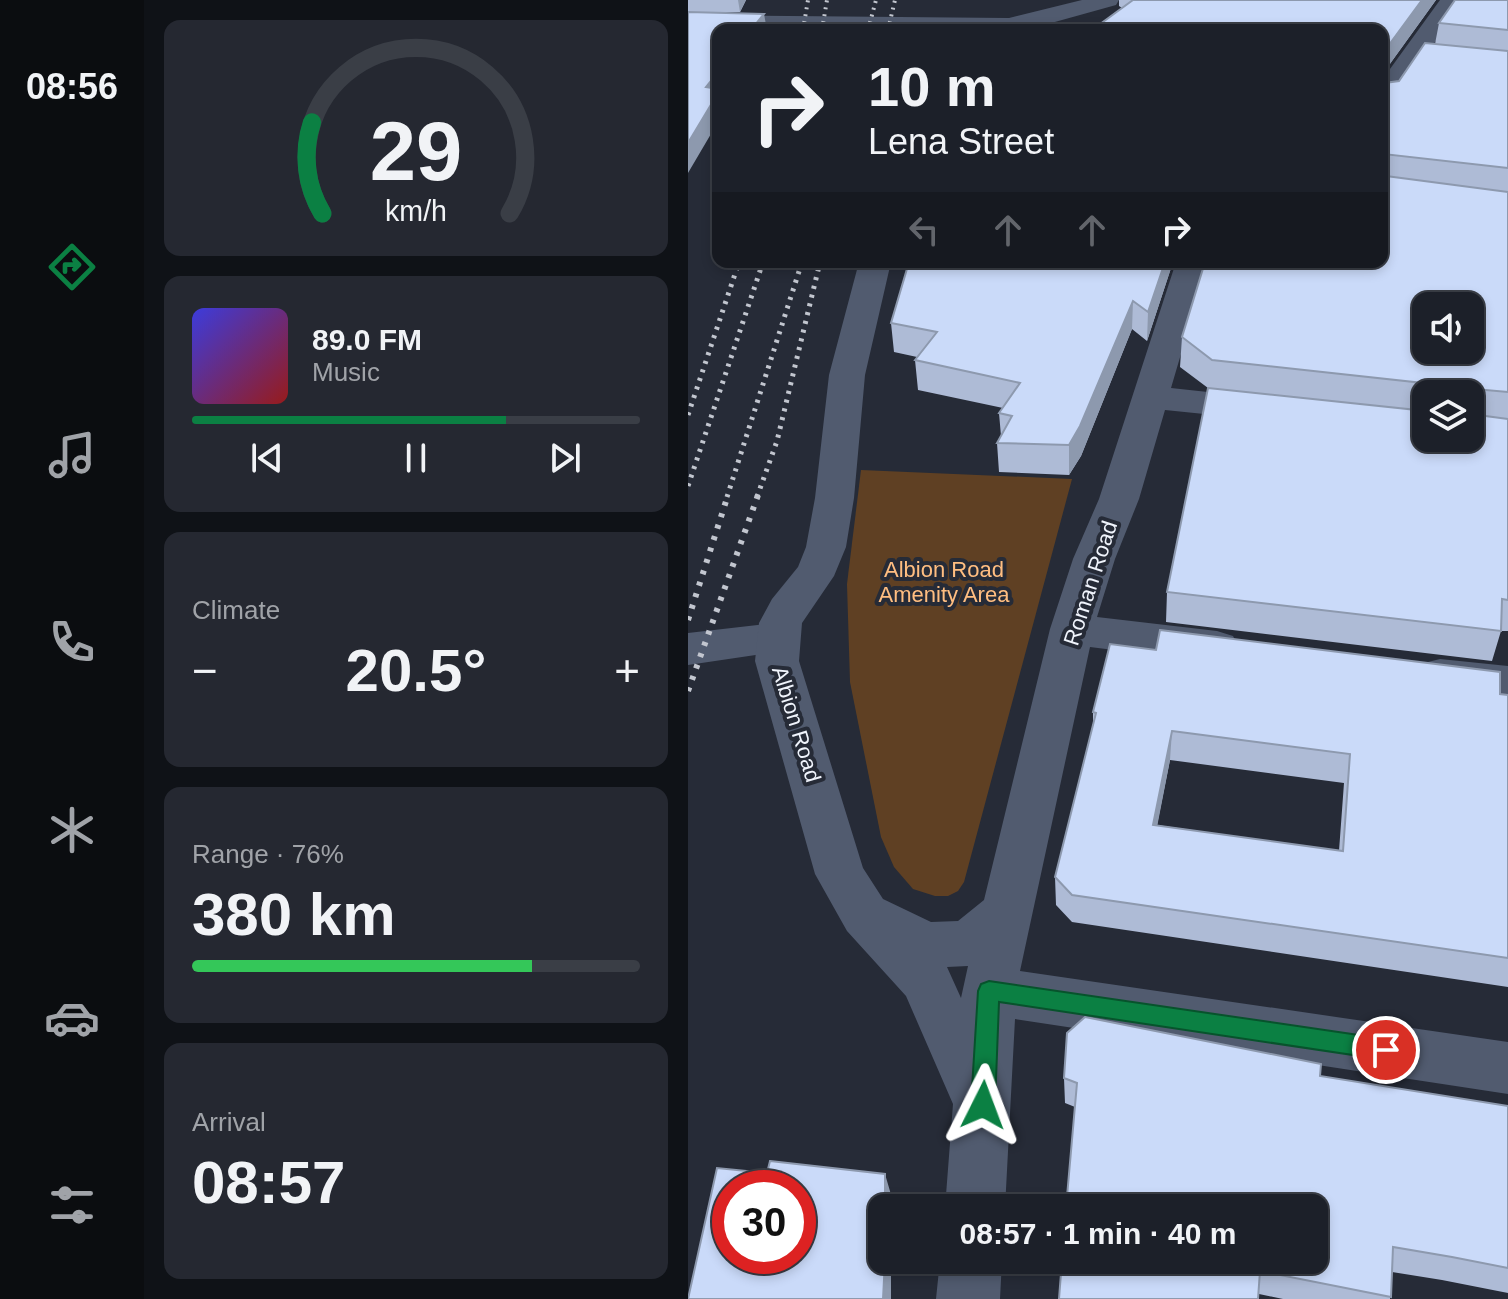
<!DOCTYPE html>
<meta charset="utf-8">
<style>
body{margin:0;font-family:Helvetica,sans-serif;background:#252831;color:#f1f3f6;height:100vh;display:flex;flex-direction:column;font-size:30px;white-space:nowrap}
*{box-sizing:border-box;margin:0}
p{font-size:26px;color:#a0a3a8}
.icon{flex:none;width:44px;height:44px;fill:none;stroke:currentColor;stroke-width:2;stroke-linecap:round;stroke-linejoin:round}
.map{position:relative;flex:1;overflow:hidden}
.side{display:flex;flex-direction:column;gap:20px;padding:20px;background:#0f1217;width:544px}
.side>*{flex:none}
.banner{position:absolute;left:24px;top:24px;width:676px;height:244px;border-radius:16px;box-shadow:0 4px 12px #0003,0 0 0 2px #3a3e46;background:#1c2029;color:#f1f3f6;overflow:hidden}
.controls{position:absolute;left:724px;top:292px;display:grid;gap:16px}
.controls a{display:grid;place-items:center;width:72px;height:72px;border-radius:16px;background:#1c2029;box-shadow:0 4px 12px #0003,0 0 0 2px #3a3e46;font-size:40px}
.speed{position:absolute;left:24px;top:1170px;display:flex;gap:16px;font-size:40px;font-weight:700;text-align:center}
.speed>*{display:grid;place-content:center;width:104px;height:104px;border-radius:50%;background:#1c2029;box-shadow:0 4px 12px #0003,0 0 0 2px #3a3e46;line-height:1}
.speed .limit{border:12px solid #d22;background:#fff;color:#111}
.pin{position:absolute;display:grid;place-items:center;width:68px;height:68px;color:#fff;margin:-34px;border:4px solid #fff;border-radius:50%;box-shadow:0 2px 8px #0007}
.me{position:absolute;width:88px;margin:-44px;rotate:3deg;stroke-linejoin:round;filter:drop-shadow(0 0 6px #0008)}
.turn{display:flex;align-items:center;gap:28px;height:168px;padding:0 24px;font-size:36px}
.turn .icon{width:104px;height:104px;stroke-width:2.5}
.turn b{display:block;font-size:56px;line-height:68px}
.lanes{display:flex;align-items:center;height:76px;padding:0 24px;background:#0003;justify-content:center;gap:40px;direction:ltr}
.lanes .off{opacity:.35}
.big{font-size:60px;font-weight:700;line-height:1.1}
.side .tile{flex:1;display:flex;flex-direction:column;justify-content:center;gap:12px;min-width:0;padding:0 28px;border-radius:16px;background:#252831}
.side .dial{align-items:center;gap:0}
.dial svg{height:208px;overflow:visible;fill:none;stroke:#3a3e46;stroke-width:7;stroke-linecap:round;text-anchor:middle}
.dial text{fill:#f1f3f6;stroke:none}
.song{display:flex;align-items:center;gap:24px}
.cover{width:96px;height:96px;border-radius:12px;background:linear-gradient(135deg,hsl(240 70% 55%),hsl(0 70% 35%))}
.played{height:8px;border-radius:4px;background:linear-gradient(90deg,#0b8043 70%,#3a3e46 70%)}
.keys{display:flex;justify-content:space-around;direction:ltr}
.heat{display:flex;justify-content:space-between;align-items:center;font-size:44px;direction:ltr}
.charge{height:12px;border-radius:6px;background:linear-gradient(90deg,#34c759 76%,#3a3e46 0)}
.trip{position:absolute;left:180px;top:1194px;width:460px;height:80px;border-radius:16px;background:#1c2029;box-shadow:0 4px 12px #0003,0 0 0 2px #3a3e46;font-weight:700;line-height:80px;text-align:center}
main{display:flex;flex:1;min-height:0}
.dock{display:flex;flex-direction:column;width:144px;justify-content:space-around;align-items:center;background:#0b0d10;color:#a0a3a8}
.dock .icon{width:56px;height:56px}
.dock .selected{color:#0b8043}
.dock b{font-size:36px;color:#f1f3f6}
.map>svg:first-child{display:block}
</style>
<main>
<nav class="dock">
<b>08:56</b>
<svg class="icon selected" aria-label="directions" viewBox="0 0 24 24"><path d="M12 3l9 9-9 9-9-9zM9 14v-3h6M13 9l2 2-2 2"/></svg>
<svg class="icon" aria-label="music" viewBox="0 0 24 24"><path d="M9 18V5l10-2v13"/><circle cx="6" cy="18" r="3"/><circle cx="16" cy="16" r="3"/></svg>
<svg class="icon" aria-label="phone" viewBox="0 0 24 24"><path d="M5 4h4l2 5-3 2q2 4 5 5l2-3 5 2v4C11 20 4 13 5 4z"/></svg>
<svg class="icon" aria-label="climate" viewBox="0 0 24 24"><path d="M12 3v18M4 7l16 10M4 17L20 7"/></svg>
<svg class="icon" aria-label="car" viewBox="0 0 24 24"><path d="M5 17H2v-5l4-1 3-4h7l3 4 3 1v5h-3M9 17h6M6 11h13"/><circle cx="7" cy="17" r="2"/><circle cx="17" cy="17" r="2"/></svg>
<svg class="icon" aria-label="filters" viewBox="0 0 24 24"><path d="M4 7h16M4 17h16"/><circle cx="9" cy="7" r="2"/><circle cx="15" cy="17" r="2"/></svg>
</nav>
<section class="side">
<div class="tile dial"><svg viewBox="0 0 100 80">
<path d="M14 69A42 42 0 1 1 86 69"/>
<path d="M14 69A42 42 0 0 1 10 34" stroke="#0b8043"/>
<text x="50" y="56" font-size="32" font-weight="700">29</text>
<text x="50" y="72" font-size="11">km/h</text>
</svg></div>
<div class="tile">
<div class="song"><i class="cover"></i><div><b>89.0 FM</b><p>Music</p></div></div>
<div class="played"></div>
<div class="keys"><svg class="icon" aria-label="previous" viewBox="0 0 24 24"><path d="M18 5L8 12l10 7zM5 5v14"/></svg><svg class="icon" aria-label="pause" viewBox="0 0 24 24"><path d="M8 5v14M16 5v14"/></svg><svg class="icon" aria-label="next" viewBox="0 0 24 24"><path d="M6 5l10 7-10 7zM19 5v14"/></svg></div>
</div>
<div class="tile"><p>Climate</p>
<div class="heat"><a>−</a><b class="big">20.5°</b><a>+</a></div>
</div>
<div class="tile"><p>Range · 76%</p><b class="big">380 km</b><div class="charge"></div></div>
<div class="tile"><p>Arrival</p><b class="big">08:57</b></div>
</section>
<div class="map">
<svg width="820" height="1299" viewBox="0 0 820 1299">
<rect width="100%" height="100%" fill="#262b37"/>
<path fill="#5f4023" d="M 173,470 L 384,479 L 276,882 L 270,891 L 260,896 L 247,896 L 225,889 L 206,867 L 193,837 L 162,682 L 159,584 Z"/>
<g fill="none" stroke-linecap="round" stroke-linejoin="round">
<path fill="#515b6f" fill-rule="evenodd" d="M 87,623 L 102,628 L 109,639 L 102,650 L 0,665 L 0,633 Z"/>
<path fill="#515b6f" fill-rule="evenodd" d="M 394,0 L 431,0 L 428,5 L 338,30 L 0,29 L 0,15 L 321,18 Z
M 752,0 L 776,0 L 704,105 L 694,107 L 694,80 Z
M 171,262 L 203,262 L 177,375 L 166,498 L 158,547 L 146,576 L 114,623 L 111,661 L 175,868 L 195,899 L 243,922 L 270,921 L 296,900 L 362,629 L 385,559 L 411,499 L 488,262 L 520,262 L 483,388 L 575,398 L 588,401 L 593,409 L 588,417 L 575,420 L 477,410 L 451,499 L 427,559 L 409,617 L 529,631 L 545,636 L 551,647 L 545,658 L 529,663 L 402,647 L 332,971 L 820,1042 L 820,1094 L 327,1019 L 317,1208 L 257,1208 L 265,1104 L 218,996 L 159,931 L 127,874 L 67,661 L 71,623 L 84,599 L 110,567 L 118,547 L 127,498 L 141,375 ZM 280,966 L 273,998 L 259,967 Z
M 752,659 L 820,666 L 820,700 L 736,687 L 730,675 L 736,663 Z
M 252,1260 L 314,1260 L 312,1299 L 248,1299 Z"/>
<path stroke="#c2c6cf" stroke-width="4" stroke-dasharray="2 5" stroke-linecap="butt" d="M 115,30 L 120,0
M 134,30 L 139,0
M 180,30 L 188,0
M 200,30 L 207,0"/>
<path stroke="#c2c6cf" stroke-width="5" stroke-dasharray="3 6" stroke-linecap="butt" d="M 0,415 L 51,262
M 0,486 L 75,262
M 39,497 L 114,262
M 69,497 L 89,441 L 132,262"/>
<path stroke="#c2c6cf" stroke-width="6" stroke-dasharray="4 8" stroke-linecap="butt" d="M 0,620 L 40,495
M 0,691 L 70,495"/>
</g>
<path fill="#aebbd6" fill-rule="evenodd" d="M 0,0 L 58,0 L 52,12 L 0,12 Z
M 431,0 L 748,0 L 696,72 L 696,83 L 711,81 L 747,44 L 751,23 L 820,0 L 820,631 L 813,631 L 804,661 L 478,622 L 479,592 L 520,388 L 492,367 L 494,337 L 694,262 L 434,8 L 431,6 ZM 738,394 L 782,394 L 782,438 L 738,438 Z
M 485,262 L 459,341 L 444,329 L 393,456 L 381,475 L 311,472 L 309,443 L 313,436 L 311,413 L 315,408 L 230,390 L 227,360 L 229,357 L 206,352 L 203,323 Z
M 812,694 L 820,695 L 820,987 L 384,922 L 368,905 L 367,877 L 405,724 L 405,712 ZM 482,760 L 656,783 L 651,851 L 469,825 Z
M 632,1076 L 820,1106 L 820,1293 L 754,1280 L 704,1272 L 702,1299 L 595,1299 L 571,1294 L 387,1107 L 377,1103 L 376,1078 Z"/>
<path fill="#8d99ae" d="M 50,0 L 58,0 L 52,12 Z
M 734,0 L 748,0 L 694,75 L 695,53 Z
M 76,14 L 79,30 L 63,30 Z
M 30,72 L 30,122 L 0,173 L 0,143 L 18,87 Z
M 477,262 L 485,262 L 459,341 L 460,312 Z
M 445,301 L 444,329 L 393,456 L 381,475 L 381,445 Z
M 484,731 L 482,760 L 464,853 L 465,825 Z
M 197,1174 L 204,1198 L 204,1208 L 197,1208 Z
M 197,1260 L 203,1260 L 203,1299 L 195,1299 Z"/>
<path fill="#cadaf9" stroke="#8d99ae" stroke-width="2" fill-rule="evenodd" d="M 445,0 L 734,0 L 695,53 L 696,83 L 711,81 L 737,43 L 820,51 L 820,168 L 696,154 L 695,174 L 698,176 L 820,192 L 820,392 L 787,389 L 786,405 L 782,406 L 782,394 L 746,394 L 744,384 L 524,360 L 494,337 L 517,262 L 694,262 L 694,30 L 404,30 ZM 738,306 L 782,306 L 782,350 L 738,350 Z
M 767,0 L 820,0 L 820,30 L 751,23 Z
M 0,12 L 76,14 L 63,30 L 30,30 L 30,72 L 18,87 L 30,89 L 30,93 L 0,143 Z
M 221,262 L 477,262 L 460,312 L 445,301 L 392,426 L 381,445 L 309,443 L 324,416 L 311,413 L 332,383 L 227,360 L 249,332 L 203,323 Z
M 520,388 L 738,411 L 738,438 L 782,438 L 782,414 L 820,419 L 820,600 L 814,599 L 813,631 L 479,592 Z
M 472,630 L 812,672 L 812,694 L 820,695 L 820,958 L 384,895 L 367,877 L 408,713 L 405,712 L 422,644 L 468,650 ZM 484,731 L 662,754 L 655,851 L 465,825 Z
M 397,1017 L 633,1064 L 632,1076 L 820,1106 L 820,1268 L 764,1257 L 705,1247 L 703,1297 L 572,1271 L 570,1299 L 371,1299 L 374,1260 L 626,1260 L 626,1208 L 378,1208 L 389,1083 L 376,1078 L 379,1033 Z
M 82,1161 L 197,1174 L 197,1208 L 194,1208 L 194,1260 L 197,1260 L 195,1299 L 0,1299 L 29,1168 L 79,1173 ZM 42,1188 L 110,1188 L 110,1256 L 42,1256 Z"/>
<path fill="#0b8043" stroke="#07532c" stroke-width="2" d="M 301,981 L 698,1039 L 706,1042 L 709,1050 L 706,1057 L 698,1060 L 311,1002 L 307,1105 L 303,1113 L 295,1117 L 286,1113 L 283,1105 L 290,991 L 293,984 Z"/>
<g text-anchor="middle" stroke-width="8" stroke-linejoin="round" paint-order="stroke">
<g font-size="22" fill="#ffbe81" stroke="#262b37">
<text x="256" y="577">Albion Road<tspan x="256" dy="25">Amenity Area</tspan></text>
</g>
<g font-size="22" fill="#f0f4fc" stroke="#262b37">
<text transform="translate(402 583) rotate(-72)" y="8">Roman Road</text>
<text transform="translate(109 724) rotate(73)" y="8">Albion Road</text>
</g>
</g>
</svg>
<div class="controls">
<a><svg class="icon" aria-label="sound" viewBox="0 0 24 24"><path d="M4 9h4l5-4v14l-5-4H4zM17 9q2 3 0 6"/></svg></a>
<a><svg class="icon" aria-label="layers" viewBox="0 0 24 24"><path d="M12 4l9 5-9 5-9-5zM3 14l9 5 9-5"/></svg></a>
</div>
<div class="speed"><div class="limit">30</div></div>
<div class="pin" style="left:698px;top:1050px;background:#d93025"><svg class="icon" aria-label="arrive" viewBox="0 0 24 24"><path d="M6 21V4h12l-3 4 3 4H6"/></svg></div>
<svg class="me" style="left:295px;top:1105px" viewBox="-20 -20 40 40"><path d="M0-17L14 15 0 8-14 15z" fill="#0b8043" stroke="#fff" stroke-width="4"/></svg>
<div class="trip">08:57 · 1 min · 40 m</div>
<div class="banner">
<div class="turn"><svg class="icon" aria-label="right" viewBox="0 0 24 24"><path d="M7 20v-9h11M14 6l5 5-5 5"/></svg><div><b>10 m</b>Lena Street</div></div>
<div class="lanes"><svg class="icon off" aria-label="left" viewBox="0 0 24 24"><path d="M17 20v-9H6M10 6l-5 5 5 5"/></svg><svg class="icon off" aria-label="ahead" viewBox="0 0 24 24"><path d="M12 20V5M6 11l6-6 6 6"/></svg><svg class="icon off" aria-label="ahead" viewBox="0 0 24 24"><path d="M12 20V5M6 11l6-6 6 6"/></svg><svg class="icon" aria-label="right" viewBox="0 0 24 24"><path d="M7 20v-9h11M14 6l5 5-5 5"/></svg></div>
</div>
</div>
</main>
